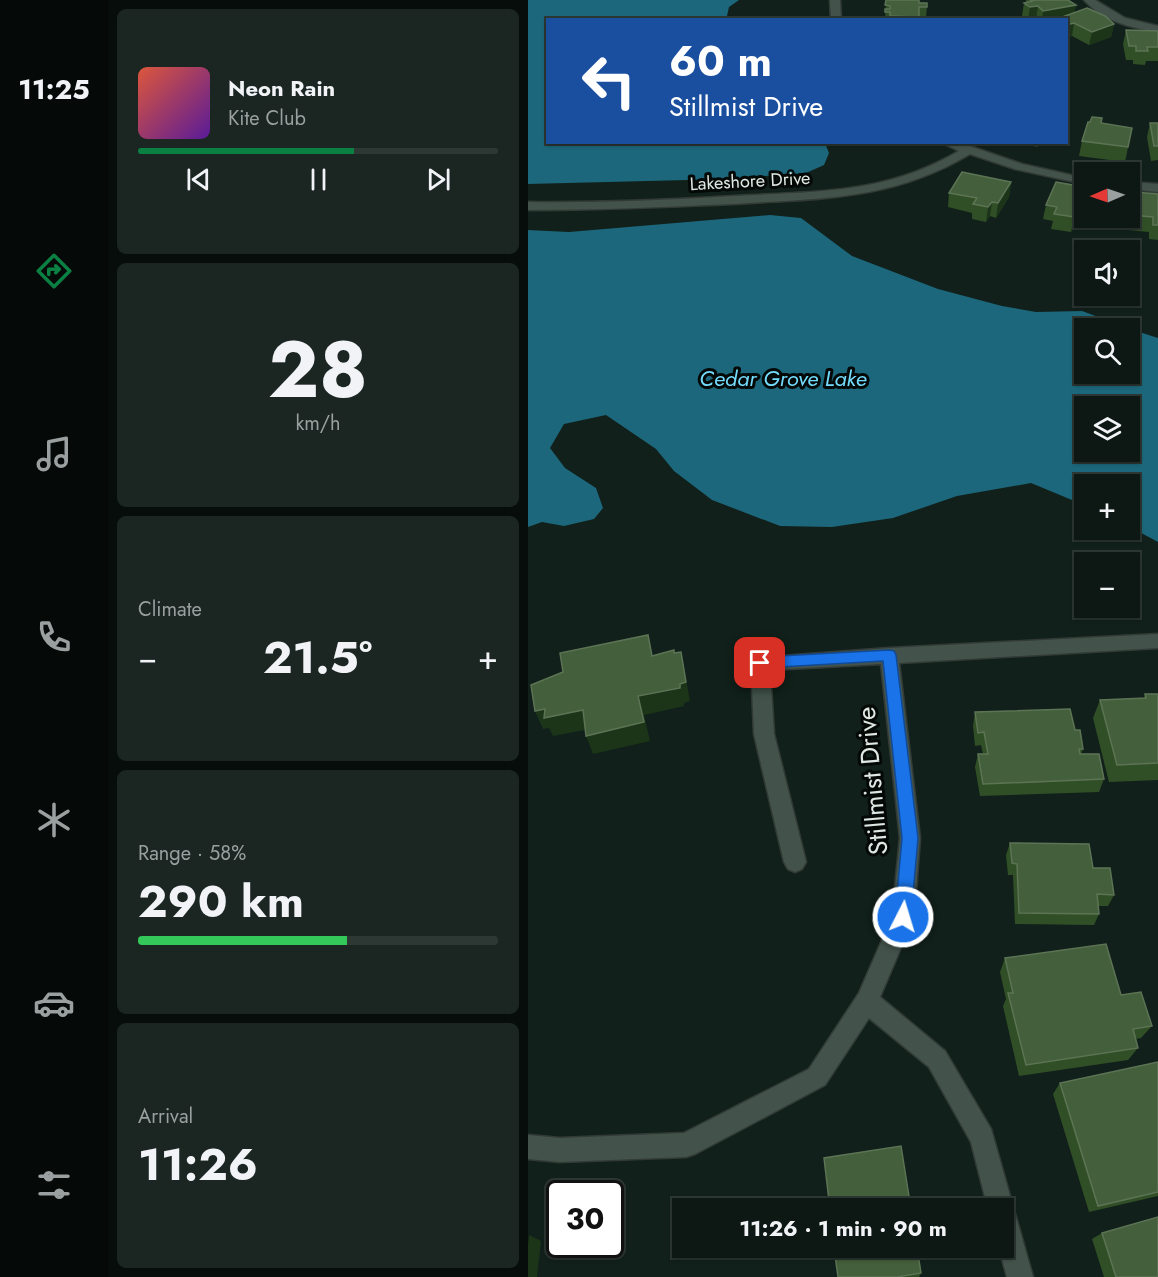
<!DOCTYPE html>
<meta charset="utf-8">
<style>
body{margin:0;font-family:Jost,sans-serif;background:#1b2522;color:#f1f3f6;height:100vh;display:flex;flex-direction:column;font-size:22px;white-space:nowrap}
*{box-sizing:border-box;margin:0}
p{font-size:20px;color:#9aa0a0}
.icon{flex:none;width:33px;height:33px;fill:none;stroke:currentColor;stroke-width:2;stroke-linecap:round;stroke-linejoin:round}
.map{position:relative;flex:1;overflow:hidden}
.sheet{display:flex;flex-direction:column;gap:9px;padding:9px;background:#070d0b;width:420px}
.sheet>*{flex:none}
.top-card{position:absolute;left:18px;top:18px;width:522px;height:126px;border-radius:0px;box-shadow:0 2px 4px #0004,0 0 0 2px #2d3734;background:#1a4fa0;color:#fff;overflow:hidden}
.needle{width:39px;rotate:268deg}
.fabs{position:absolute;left:546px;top:162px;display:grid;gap:12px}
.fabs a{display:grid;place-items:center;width:66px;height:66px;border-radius:0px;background:#0d1814;box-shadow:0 2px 4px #0004,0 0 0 2px #2d3734;font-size:30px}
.speed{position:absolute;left:18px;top:1180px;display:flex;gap:12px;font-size:30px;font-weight:700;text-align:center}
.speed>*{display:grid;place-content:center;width:78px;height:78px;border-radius:50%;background:#0d1814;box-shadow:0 2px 4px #0004,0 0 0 2px #2d3734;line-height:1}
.speed .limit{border:3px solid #111;border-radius:9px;background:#fff;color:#111}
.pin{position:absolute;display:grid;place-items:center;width:51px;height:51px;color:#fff;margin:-26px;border-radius:12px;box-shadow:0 3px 9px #0006}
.me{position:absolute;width:66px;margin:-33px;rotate:5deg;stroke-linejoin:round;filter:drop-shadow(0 0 4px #0008)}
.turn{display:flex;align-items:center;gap:21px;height:126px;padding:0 24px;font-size:27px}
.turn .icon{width:78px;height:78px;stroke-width:2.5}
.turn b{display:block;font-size:42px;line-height:51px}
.big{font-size:45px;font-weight:700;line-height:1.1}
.sheet .card{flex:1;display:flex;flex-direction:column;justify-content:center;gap:9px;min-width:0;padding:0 21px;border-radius:9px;background:#1b2522}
.sheet .dial{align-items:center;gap:0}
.dial b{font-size:78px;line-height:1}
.song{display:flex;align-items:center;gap:18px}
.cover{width:72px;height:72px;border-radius:9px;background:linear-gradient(135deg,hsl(10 70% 55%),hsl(270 70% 35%))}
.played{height:6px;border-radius:3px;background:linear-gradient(90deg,#0b8043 60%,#2d3734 60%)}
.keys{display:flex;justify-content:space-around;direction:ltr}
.heat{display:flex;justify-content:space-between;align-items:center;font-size:33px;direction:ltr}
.charge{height:9px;border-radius:4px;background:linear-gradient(90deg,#34c759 58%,#2d3734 0)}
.trip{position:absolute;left:144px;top:1198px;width:342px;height:60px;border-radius:0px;background:#0d1814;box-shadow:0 2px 4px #0004,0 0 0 2px #2d3734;font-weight:700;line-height:60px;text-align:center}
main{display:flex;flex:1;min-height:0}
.menu{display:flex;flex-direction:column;width:108px;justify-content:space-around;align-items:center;background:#050a08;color:#9aa0a0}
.menu .icon{width:42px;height:42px}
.menu .active{color:#0b8043}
.menu b{font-size:27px;color:#f1f3f6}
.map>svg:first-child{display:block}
</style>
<main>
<nav class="menu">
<b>11:25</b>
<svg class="icon active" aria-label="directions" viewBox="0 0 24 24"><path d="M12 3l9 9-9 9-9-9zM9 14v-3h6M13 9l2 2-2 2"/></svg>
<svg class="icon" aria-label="music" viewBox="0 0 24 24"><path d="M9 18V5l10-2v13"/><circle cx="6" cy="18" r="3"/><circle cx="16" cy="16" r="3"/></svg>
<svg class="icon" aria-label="phone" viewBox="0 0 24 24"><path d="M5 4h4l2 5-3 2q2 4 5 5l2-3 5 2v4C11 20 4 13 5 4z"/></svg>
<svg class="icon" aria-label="climate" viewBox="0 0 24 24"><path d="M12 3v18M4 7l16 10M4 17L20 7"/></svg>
<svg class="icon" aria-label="car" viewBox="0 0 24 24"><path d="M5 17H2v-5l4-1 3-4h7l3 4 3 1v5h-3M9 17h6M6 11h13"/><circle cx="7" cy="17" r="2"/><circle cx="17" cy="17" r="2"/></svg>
<svg class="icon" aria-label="filters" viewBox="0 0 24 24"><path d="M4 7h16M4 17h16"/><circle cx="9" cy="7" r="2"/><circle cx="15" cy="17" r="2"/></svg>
</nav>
<section class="sheet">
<div class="card">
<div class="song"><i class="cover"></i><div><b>Neon Rain</b><p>Kite Club</p></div></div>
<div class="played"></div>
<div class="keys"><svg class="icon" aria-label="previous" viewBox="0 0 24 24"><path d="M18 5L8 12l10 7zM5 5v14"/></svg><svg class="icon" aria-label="pause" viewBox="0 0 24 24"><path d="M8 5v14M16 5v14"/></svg><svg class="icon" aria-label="next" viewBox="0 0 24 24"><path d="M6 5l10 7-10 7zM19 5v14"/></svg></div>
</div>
<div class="card dial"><b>28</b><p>km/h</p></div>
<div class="card"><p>Climate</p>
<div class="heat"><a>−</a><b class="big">21.5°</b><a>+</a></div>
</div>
<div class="card"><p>Range · 58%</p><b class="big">290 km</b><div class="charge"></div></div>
<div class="card"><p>Arrival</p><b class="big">11:26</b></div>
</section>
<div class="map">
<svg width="630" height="1277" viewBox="0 0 630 1277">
<rect width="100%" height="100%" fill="#11201a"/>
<path fill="#1c677b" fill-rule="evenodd" d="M 0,0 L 211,0 L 201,7 L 199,16 L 202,19 L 20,20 L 20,142 L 297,143 L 301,153 L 296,165 L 278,173 L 199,179 L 0,184 Z
M 242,215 L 273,218 L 324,256 L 410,289 L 474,306 L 508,312 L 554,311 L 600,328 L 556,328 L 556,374 L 602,374 L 602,329 L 630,338 L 630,542 L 602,527 L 602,484 L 556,484 L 556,505 L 503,483 L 429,496 L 365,518 L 304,527 L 252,526 L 184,500 L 146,471 L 128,449 L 78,415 L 36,424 L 22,448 L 37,468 L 68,488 L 75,508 L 66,519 L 36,526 L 14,522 L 0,527 L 0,230 L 41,232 ZM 556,406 L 602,406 L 602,452 L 556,452 Z"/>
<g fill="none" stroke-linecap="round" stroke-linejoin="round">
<defs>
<path id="minor" d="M 302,0 L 312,0 L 313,20 L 303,20 Z
M 556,0 L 567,0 L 597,18 L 630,26 L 630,32 C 603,28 575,21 556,0 Z
M 412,142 L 430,142 L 494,164 L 556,178 L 556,184 L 487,169 L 442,154 C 363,201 293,198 205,204 C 136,207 69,210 0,210 L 0,202 C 69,203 137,200 206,196 C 289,191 356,195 431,151 Z
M 602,182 L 630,184 L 630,192 L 602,189 Z
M 630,634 L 630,648 L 371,663 L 392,838 L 386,917 L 352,997 L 417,1051 L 463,1129 L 505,1277 L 479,1277 L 471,1248 L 476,1248 L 476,1209 L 460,1209 L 443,1142 L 401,1067 L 341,1018 L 297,1085 L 167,1154 L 158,1157 L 32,1162 L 0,1159 L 0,1135 L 32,1138 L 156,1133 L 281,1069 L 331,993 L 364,917 L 372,838 L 353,664 L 242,670 L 246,734 L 278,862 L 274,869 L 267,872 L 260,869 L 256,862 L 226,734 L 223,663 L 226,658 L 361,648 Z"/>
</defs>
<use href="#minor" stroke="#323a36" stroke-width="3"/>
<use href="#minor" fill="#43534c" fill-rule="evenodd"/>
</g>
<path fill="#314f26" d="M 358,0 L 399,3 L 398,20 L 357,20 Z
M 498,0 L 540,0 L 548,5 L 546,13 L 586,24 L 583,37 L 561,45 L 544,36 L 538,38 L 538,20 L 498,20 L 494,16 L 496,3 L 498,2 Z
M 598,30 L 630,31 L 630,61 L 618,61 L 617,65 L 605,64 L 605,60 L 598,60 L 595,44 Z
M 573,123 L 604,128 L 597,162 L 551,156 L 554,141 Z
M 622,123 L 630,123 L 630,160 L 623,161 L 619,137 Z
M 493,142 L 514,142 L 509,147 Z
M 483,182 L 481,197 L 468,218 L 462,216 L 458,222 L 444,219 L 444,213 L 420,207 L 421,193 Z
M 556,187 L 556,218 L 566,218 L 561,228 L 546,225 L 543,232 L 523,229 L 525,221 L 515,219 L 518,205 Z
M 602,192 L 605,195 L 606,195 L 607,192 L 630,194 L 630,240 L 621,239 L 621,232 L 589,229 L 589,218 L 602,218 Z
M 617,694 L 630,694 L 630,780 L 581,782 L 565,718 L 572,700 L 616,698 Z
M 447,712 L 547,730 L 555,749 L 553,754 L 576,779 L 571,792 L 452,796 L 447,767 L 450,754 L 455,754 L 453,745 L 447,746 L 445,726 Z
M 482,843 L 565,868 L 586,895 L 580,906 L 570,906 L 571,914 L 566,925 L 487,924 L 485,875 L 480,875 L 478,855 Z
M 477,958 L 593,995 L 624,1026 L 613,1038 L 607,1039 L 610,1048 L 600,1060 L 491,1076 L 475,1006 L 478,999 L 472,972 Z
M 630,1062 L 630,1196 L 561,1212 L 525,1094 L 532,1083 Z
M 574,1233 L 630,1277 L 576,1277 L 564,1239 Z
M 393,1273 L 391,1277 L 309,1277 Z"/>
<path fill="#1c3519" d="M 548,5 L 545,18 L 534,17 L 534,20 L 514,20 L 515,11 Z
M 510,6 L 508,20 L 500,20 L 502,7 Z
M 546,23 L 544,36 L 538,38 L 539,25 Z
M 586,24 L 583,37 L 561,45 L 564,32 Z
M 483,182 L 481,197 L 468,218 L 470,203 Z
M 464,202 L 462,216 L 458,222 L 460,207 Z
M 549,210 L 546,225 L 543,232 L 546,217 Z
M 563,218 L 566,218 L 561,228 Z
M 153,652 L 162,701 L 156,703 L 156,706 L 116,715 L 122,741 L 65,754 L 58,736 L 110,696 Z
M 17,709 L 55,710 L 62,729 L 25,736 L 21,728 L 15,729 L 7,711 Z
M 1,1235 L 13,1241 L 9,1277 L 0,1277 L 0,1246 Z"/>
<path fill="#445f3b" stroke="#5c7455" stroke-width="1.5" d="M 358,0 L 391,0 L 391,3 L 399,3 L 399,7 L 391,7 L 391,17 L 362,16 L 362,12 L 357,12 L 357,9 L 362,9 L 362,6 L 357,5 Z
M 502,0 L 540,0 L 548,5 L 515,11 L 510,6 L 502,7 L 496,3 L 504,1 Z
M 559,8 L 577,16 L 586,24 L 564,32 L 546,23 L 538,25 L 538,20 L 537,20 L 538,19 L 534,17 Z
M 598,30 L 630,31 L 630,47 L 619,47 L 620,51 L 608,51 L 608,46 L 601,46 Z
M 564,117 L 574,118 L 573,123 L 604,128 L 600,147 L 554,141 L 560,122 L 562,122 Z
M 622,123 L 630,123 L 630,146 L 626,146 Z
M 434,172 L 483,182 L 470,203 L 464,202 L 460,207 L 445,204 L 449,198 L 421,193 Z
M 528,182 L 556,187 L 556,212 L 549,210 L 546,217 L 526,214 L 529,207 L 518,205 Z
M 602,192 L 605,192 L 605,195 L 607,195 L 607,192 L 630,194 L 630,225 L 625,225 L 625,217 L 602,215 Z
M 120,635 L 124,656 L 146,650 L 146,653 L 153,652 L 158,682 L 152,684 L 152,688 L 110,696 L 116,722 L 58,736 L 55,710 L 16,718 L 17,709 L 7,711 L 3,685 L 35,672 L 32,653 Z
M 617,694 L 630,694 L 630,763 L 589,765 L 572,700 L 618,698 Z
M 542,709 L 547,730 L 552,730 L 555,749 L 551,749 L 552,754 L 571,754 L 576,779 L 455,784 L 450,754 L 460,754 L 456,732 L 450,733 L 447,712 Z
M 482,843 L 561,844 L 565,868 L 582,868 L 586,895 L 569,894 L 571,914 L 491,913 L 489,864 L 484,863 Z
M 578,944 L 593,995 L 613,992 L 624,1026 L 605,1029 L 610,1048 L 498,1065 L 480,993 L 485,993 L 477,958 Z
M 630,1062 L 630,1192 L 570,1206 L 532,1083 Z
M 373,1146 L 383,1209 L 302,1209 L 296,1158 Z
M 630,1217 L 630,1277 L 588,1277 L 574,1233 Z
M 306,1248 L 389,1248 L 393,1273 L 369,1277 L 310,1277 Z"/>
<path fill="#1a73e8" stroke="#114b97" stroke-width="1.5" d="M 361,650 L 366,651 L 368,655 L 390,838 L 383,917 L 381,923 L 375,925 L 369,923 L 367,917 L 374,838 L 355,661 L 232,668 L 227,667 L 225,663 L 227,659 L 232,657 Z"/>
<g text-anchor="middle" stroke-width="6" stroke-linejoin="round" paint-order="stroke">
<g font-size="18" fill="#dfe8e3" stroke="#040806">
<text transform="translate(222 181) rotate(-3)" y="6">Lakeshore Drive</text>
</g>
<g font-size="22" font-style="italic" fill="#73dcfd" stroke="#040806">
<text x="255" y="386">Cedar Grove Lake</text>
</g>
<g font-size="26" fill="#dfe8e3" stroke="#040806">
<text transform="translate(344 781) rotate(-95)" y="9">Stillmist Drive</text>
</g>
</g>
</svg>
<div class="fabs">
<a><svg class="needle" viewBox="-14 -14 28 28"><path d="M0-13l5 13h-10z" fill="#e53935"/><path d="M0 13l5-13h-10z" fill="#9aa0a0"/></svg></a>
<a><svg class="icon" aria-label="sound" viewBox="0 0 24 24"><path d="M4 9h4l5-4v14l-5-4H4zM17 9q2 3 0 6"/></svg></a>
<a><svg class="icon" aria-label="search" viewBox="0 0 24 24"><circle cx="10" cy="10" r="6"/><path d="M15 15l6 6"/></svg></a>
<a><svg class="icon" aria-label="layers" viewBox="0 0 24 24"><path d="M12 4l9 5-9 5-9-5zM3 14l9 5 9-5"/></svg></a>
<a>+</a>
<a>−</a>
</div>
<div class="speed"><div class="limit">30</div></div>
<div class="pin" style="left:232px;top:663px;background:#d93025"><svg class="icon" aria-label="arrive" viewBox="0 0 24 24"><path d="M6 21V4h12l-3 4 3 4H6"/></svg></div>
<svg class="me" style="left:375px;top:917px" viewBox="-20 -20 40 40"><circle r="17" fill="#1a73e8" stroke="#fff" stroke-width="3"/><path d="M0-11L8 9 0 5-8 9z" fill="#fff"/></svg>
<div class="trip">11:26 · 1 min · 90 m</div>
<div class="top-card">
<div class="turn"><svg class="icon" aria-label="left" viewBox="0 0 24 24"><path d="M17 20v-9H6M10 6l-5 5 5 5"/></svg><div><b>60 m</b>Stillmist Drive</div></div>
</div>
</div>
</main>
